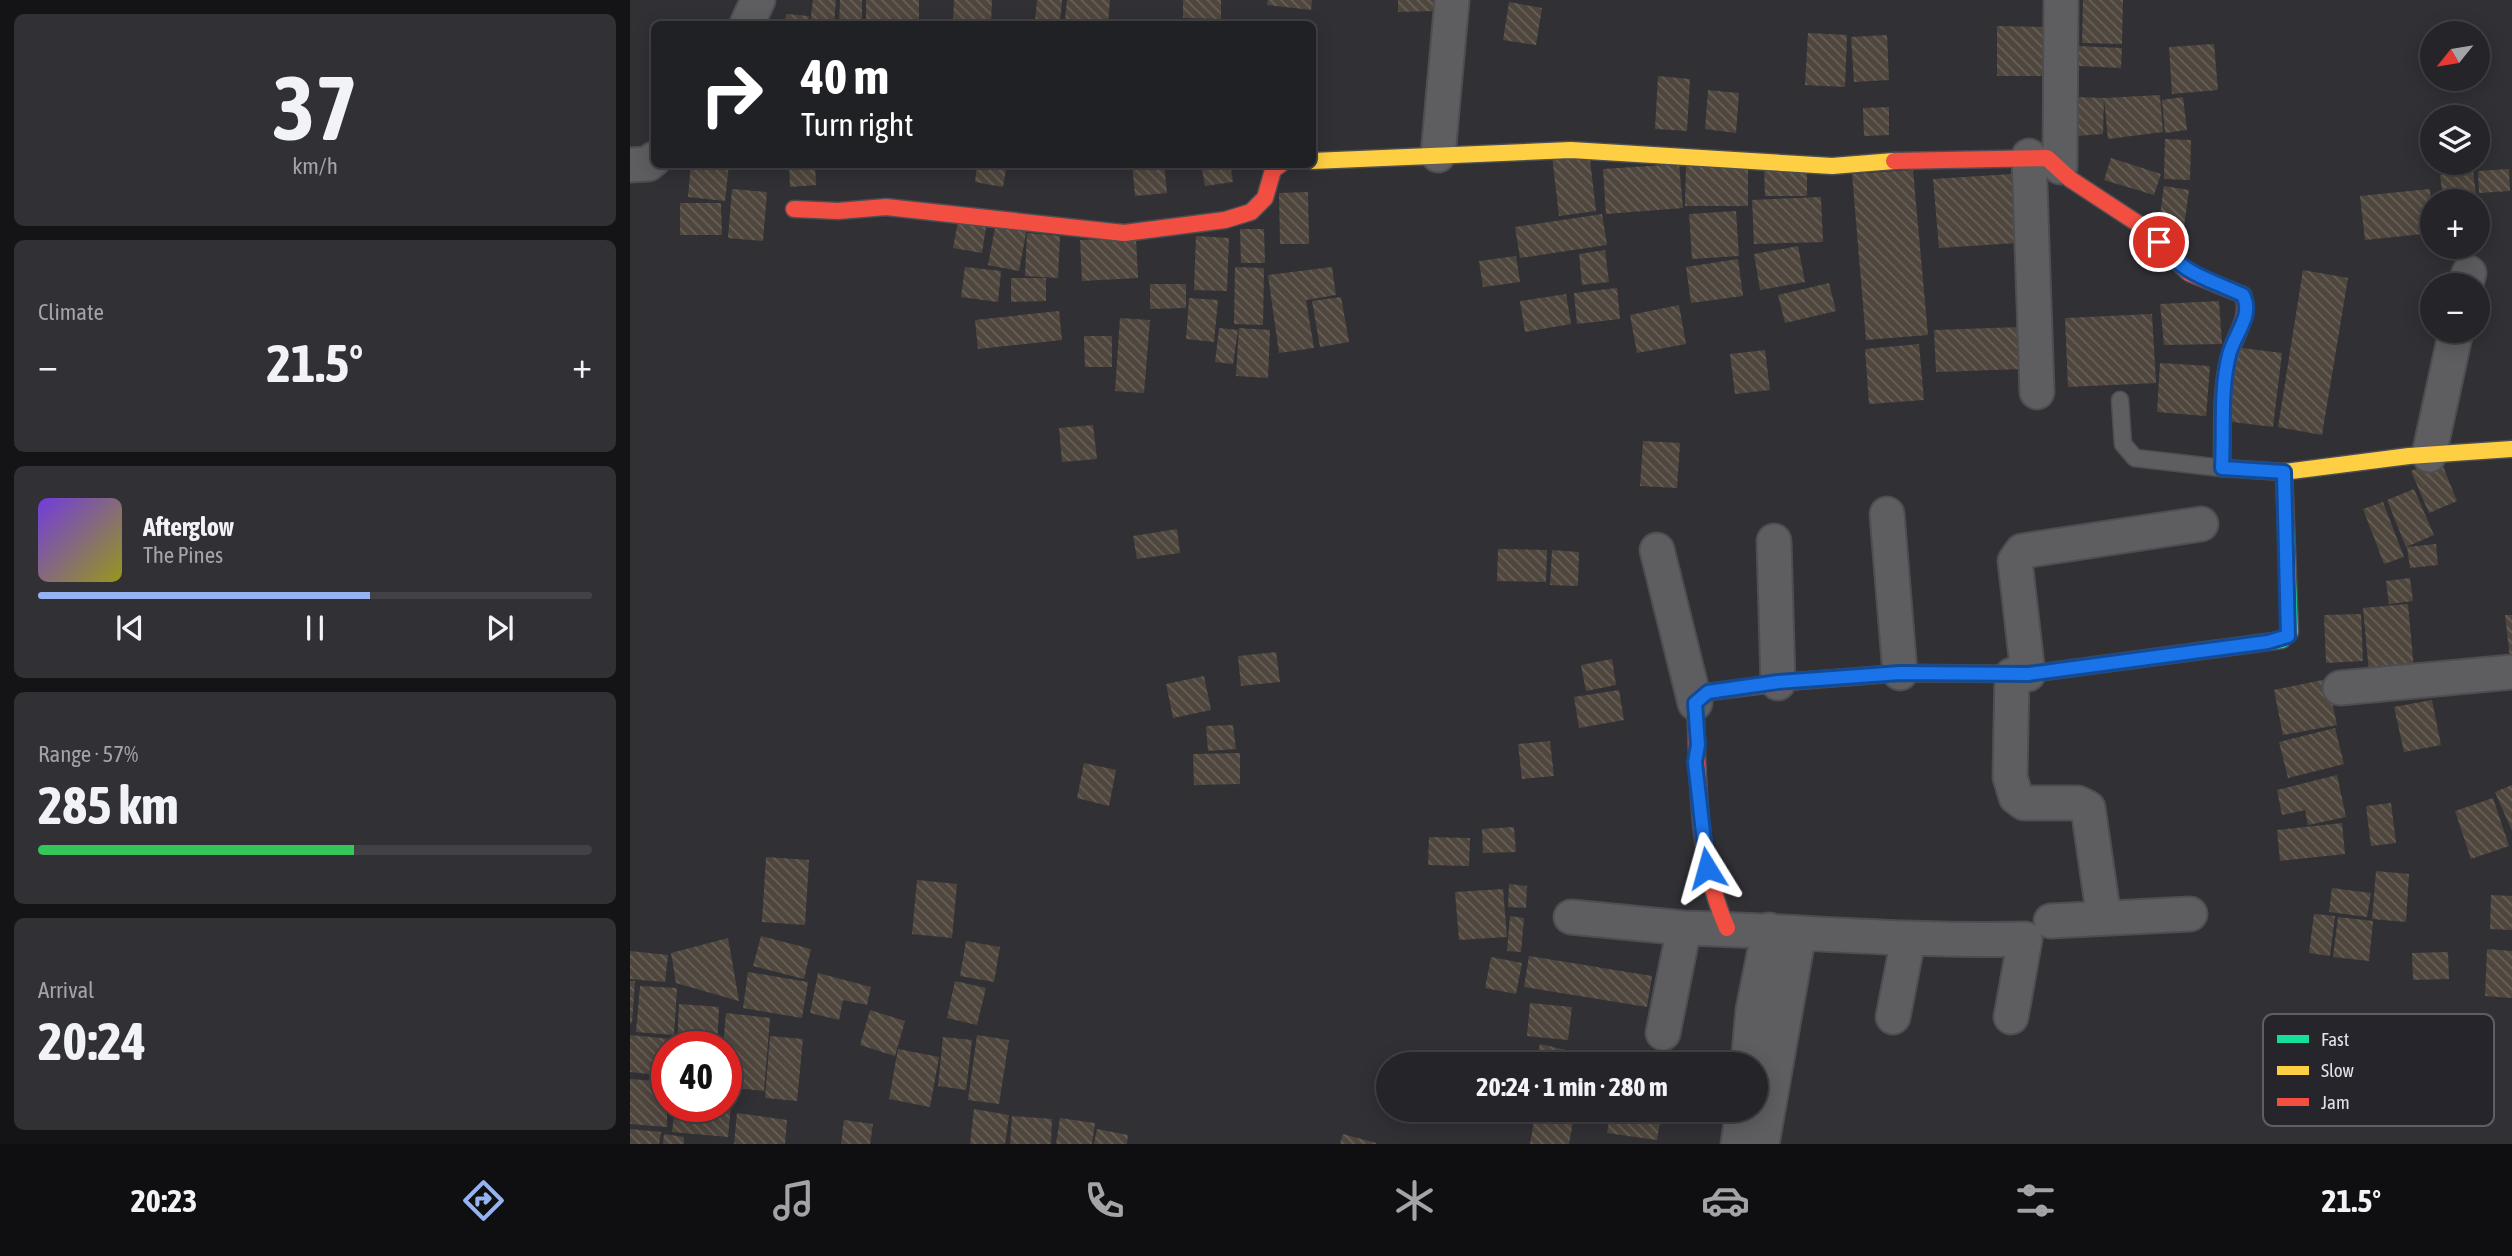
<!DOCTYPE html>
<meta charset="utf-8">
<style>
body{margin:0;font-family:"Asap Condensed",sans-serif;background:#313034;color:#f1f3f6;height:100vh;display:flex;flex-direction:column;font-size:26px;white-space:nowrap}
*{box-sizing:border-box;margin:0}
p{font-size:23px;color:#a3a4a8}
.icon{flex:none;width:38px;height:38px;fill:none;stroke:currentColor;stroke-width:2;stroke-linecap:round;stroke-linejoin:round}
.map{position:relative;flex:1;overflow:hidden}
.details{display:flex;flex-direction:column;gap:14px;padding:14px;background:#141416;width:630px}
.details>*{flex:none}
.banner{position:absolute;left:21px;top:21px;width:665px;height:147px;border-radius:10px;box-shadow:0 4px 18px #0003,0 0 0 2px #424145;background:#202124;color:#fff;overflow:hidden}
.needle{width:46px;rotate:240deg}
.buttons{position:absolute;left:1790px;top:21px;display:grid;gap:14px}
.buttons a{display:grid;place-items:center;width:70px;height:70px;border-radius:50%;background:#252428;box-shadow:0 4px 18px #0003,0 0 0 2px #424145;font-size:35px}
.speed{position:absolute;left:21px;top:1031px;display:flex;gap:14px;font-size:35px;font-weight:700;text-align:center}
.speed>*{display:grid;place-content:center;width:91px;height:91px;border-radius:50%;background:#252428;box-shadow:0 4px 18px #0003,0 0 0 2px #424145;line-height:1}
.speed .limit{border:10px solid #d22;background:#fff;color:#111}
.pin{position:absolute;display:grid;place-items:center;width:60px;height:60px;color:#fff;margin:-30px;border:4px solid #fff;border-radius:50%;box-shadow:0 2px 7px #0007}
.me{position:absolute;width:77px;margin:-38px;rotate:352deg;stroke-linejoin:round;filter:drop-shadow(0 0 5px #0008)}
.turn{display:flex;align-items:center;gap:24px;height:147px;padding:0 35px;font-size:32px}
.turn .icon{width:91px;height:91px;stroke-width:2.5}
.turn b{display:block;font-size:49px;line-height:60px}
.big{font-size:52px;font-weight:700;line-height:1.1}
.details .card{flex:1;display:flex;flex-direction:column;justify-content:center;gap:10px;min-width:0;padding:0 24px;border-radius:10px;background:#313034}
.details .dial{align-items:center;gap:0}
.dial b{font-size:91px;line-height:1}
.song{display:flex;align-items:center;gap:21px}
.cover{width:84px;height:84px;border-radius:10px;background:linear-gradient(135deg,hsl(260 70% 55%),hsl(60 70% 35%))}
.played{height:7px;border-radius:4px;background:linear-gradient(90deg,#95b2f1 60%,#424145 60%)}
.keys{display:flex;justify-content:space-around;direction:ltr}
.heat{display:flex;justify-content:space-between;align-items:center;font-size:38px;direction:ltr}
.charge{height:10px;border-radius:5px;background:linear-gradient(90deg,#34c759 57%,#424145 0)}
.trip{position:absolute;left:746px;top:1052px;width:392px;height:70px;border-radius:35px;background:#252428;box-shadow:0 4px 18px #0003,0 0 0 2px #424145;font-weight:700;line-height:70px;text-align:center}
.tab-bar{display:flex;height:112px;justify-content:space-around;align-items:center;background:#0f0e10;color:#a3a4a8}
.tab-bar .icon{width:49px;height:49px}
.tab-bar .active{color:#95b2f1}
.tab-bar b{font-size:32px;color:#f1f3f6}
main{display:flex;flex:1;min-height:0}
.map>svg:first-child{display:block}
</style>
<main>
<section class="details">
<div class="card dial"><b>37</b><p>km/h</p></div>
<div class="card"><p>Climate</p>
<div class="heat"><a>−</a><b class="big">21.5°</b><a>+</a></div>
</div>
<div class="card">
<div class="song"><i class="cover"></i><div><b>Afterglow</b><p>The Pines</p></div></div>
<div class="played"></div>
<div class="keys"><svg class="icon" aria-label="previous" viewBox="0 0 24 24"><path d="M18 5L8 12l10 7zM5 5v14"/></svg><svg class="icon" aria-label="pause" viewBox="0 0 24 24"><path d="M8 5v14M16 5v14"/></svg><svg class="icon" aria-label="next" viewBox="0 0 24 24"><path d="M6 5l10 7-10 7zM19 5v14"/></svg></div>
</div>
<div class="card"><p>Range · 57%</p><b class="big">285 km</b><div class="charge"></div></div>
<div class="card"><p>Arrival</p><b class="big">20:24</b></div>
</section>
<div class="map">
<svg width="1882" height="1144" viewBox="0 0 1882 1144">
<defs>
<pattern id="building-back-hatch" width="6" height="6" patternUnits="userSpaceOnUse" patternTransform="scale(1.75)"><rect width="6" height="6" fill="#4f473d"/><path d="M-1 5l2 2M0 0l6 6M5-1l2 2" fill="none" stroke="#686159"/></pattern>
</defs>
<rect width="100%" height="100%" fill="#313035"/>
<path fill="url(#building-back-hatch)" d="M 183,0 L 206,0 L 204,24 L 180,24 Z
M 210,0 L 232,0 L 232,24 L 209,24 Z
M 236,0 L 289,0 L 289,24 L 236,24 Z
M 324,0 L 362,0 L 361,24 L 323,24 Z
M 407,0 L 432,0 L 430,24 L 405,22 Z
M 437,0 L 480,0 L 478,22 L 435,19 Z
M 553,0 L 591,0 L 591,19 L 553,18 Z
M 638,0 L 682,0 L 681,10 L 637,5 Z
M 768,0 L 805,0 L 804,11 L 768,12 Z
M 1453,0 L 1493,0 L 1492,44 L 1452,43 Z
M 879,2 L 912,8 L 906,45 L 873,40 Z
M 156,14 L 179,16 L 178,24 L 155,24 Z
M 1367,26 L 1415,27 L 1415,76 L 1367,76 Z
M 1178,33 L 1217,35 L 1215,87 L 1175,85 Z
M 1257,35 L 1259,80 L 1224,82 L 1221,37 Z
M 1584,44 L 1588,90 L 1542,94 L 1539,47 Z
M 1448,46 L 1492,48 L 1491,68 L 1448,66 Z
M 1028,76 L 1060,79 L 1057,131 L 1025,129 Z
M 1078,90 L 1109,93 L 1106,133 L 1075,129 Z
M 1530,95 L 1533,132 L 1478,139 L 1474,98 Z
M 1443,97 L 1474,98 L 1473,134 L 1446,136 Z
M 1553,97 L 1557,130 L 1535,133 L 1532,100 Z
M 1259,107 L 1259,135 L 1234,136 L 1233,108 Z
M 1535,139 L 1561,140 L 1560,180 L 1534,179 Z
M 959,151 L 966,211 L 929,216 L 922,156 Z
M 1481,158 L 1531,174 L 1524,195 L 1474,180 Z
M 1056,162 L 1118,162 L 1118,206 L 1055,206 Z
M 61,164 L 99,164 L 95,201 L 58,197 Z
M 159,164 L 185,164 L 186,185 L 160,187 Z
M 347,164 L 377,164 L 373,187 L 345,182 Z
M 502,164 L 534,164 L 537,193 L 505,196 Z
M 571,164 L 600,164 L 603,182 L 575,186 Z
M 1049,164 L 1053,208 L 976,214 L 973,169 Z
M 1134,166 L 1177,166 L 1177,196 L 1135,196 Z
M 1879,169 L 1880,191 L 1849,193 L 1848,171 Z
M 1283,170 L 1298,335 L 1236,340 L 1222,174 Z
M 1843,171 L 1846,195 L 1813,199 L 1810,175 Z
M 1382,174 L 1387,243 L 1309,248 L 1303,179 Z
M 1534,186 L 1559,190 L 1554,226 L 1529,223 Z
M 102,189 L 137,192 L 133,241 L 98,238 Z
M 1800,189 L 1802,233 L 1735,240 L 1730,196 Z
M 678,192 L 679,244 L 650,244 L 649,193 Z
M 1191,197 L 1193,242 L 1124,244 L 1122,200 Z
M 50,203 L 91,203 L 92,235 L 50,235 Z
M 1106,211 L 1109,256 L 1062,259 L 1059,214 Z
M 972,214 L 977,245 L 890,258 L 885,227 Z
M 329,216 L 357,221 L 352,253 L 323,248 Z
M 366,222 L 397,228 L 389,271 L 358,265 Z
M 610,229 L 634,229 L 635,263 L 611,263 Z
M 397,233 L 430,236 L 428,278 L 395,276 Z
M 566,236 L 599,238 L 597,291 L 564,290 Z
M 506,238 L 508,278 L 452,281 L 450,240 Z
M 1168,246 L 1175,282 L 1130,290 L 1124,254 Z
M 975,250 L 979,282 L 952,285 L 949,254 Z
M 886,256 L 890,282 L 853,287 L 849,261 Z
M 1108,259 L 1113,296 L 1061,303 L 1056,267 Z
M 335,267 L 371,271 L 368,302 L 331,297 Z
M 605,267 L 634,268 L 633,325 L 604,324 Z
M 702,267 L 706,295 L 676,300 L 684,348 L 649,353 L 638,275 Z
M 1673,270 L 1718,278 L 1692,435 L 1648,427 Z
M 381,278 L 416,278 L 416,301 L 381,302 Z
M 1199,283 L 1206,311 L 1155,323 L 1148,295 Z
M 520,284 L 556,284 L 556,308 L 520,309 Z
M 987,288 L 990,319 L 947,324 L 944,293 Z
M 936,294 L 941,324 L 895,332 L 890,301 Z
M 711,297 L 719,342 L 690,347 L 682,301 Z
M 559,298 L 588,300 L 584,342 L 556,339 Z
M 1589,301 L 1592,344 L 1534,345 L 1530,304 Z
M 1049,305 L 1056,344 L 1007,353 L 1000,315 Z
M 429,311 L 432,340 L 348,349 L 345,320 Z
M 1522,314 L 1526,383 L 1438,387 L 1435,318 Z
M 490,318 L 520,320 L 514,393 L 485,391 Z
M 1391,327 L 1393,369 L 1306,372 L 1304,330 Z
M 589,328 L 608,330 L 603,364 L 585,362 Z
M 609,328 L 640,330 L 638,378 L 606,376 Z
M 454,336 L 482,336 L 482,367 L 455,367 Z
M 1289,344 L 1294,400 L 1239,404 L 1235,349 Z
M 1604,347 L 1652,353 L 1643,427 L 1595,421 Z
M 1135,350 L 1140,390 L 1105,394 L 1100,354 Z
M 1530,363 L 1580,366 L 1576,416 L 1527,412 Z
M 463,425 L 467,459 L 432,462 L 429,428 Z
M 1013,441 L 1050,443 L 1047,488 L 1010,486 Z
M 1810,459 L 1827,501 L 1799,513 L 1781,471 Z
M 1784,489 L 1804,535 L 1776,547 L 1757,500 Z
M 1753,502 L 1774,557 L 1754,564 L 1733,509 Z
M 547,529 L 550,553 L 507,559 L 503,536 Z
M 1806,544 L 1808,565 L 1780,568 L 1777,547 Z
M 868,549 L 917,550 L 916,582 L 867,581 Z
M 922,550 L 949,552 L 948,586 L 920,585 Z
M 1780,578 L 1783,601 L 1759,604 L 1756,581 Z
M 1778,604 L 1784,669 L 1739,673 L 1733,608 Z
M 1731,614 L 1733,661 L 1696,663 L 1694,615 Z
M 1875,615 L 1882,615 L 1882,657 L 1880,658 Z
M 646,652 L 650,682 L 611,686 L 608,656 Z
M 982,659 L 986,685 L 956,691 L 951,665 Z
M 574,676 L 581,710 L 543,718 L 536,684 Z
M 1697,679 L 1707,725 L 1653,735 L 1644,690 Z
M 989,690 L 994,720 L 949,728 L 944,697 Z
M 1802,700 L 1811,745 L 1774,752 L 1764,707 Z
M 603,725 L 606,749 L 578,751 L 576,726 Z
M 1705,728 L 1714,764 L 1658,778 L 1649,742 Z
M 920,741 L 924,776 L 892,779 L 888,744 Z
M 610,753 L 610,784 L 564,785 L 563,754 Z
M 454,763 L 486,770 L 479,806 L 447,798 Z
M 1707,775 L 1716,817 L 1678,825 L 1675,810 L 1652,815 L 1647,790 Z
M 1882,785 L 1882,831 L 1865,792 Z
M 1863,798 L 1879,846 L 1841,859 L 1825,811 Z
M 1761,803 L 1766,843 L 1741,846 L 1736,806 Z
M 1712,823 L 1715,854 L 1650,861 L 1647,830 Z
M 884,827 L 886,852 L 853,853 L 852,829 Z
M 799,837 L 840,838 L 839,866 L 798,865 Z
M 136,857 L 179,860 L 175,925 L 132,922 Z
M 1746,871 L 1779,874 L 1776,922 L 1742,919 Z
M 287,880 L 327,884 L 322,938 L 282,934 Z
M 879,884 L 897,886 L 896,908 L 878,907 Z
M 1702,888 L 1741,893 L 1737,917 L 1699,912 Z
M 873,889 L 877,937 L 829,940 L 825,892 Z
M 1861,895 L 1882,896 L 1882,930 L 1860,929 Z
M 1684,914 L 1705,916 L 1700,956 L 1679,953 Z
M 880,916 L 894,918 L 891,952 L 877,951 Z
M 1708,917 L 1743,921 L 1739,961 L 1703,957 Z
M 131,936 L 181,949 L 174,979 L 123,966 Z
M 98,938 L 109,1001 L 46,983 L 41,953 Z
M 336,941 L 370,947 L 364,982 L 330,976 Z
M 1857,949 L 1882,951 L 1882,998 L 1855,996 Z
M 0,951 L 38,955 L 35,982 L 0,979 Z
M 1818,952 L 1819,979 L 1783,980 L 1782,953 Z
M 899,956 L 1022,976 L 1017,1007 L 894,987 Z
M 861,957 L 892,963 L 886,994 L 855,988 Z
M 118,972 L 178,982 L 172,1018 L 113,1008 Z
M 188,973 L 241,987 L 237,1005 L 213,1000 L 209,1020 L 180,1013 Z
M 0,981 L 5,981 L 2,1023 L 0,1023 Z
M 325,981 L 356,988 L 347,1025 L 317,1018 Z
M 10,986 L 47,988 L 44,1035 L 6,1032 Z
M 900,1003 L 942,1007 L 938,1040 L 897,1036 Z
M 49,1004 L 89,1007 L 87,1046 L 47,1046 Z
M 240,1010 L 275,1021 L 265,1056 L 230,1045 Z
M 96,1013 L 140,1018 L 134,1091 L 96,1087 L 96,1046 L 93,1046 Z
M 0,1035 L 42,1039 L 42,1046 L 37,1046 L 37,1076 L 0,1072 Z
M 347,1035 L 379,1040 L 369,1104 L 338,1100 Z
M 140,1036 L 173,1039 L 167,1101 L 135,1098 Z
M 313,1037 L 342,1040 L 336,1090 L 308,1086 Z
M 910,1044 L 936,1050 L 933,1064 L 905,1064 Z
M 268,1049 L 309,1057 L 300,1107 L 259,1099 Z
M 0,1079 L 37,1082 L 37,1127 L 0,1124 Z
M 96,1094 L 102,1095 L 98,1137 L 42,1132 L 45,1106 L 96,1106 Z
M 344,1109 L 379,1115 L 375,1144 L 340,1144 Z
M 906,1110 L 945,1111 L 939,1144 L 900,1144 Z
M 981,1110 L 1032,1110 L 1027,1140 L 977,1133 Z
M 107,1113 L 157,1120 L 155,1144 L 104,1144 Z
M 382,1116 L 422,1119 L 421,1144 L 380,1144 Z
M 430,1118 L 465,1123 L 462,1144 L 426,1144 Z
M 214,1120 L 243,1124 L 240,1144 L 211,1144 Z
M 0,1129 L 31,1132 L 29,1144 L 0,1144 Z
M 467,1129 L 498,1135 L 497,1144 L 464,1144 Z
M 34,1134 L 54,1137 L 54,1144 L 33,1144 Z
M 713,1134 L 746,1143 L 746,1144 L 710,1144 Z"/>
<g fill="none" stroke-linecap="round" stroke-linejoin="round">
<defs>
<path id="lane" d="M 1490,400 L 1493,444 L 1505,458 L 1592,468"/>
<path id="street" d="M 117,24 L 128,0
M 808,155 L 822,0
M 1399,156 L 1407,392
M 0,165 L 18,164 L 24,159
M 1430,167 L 1431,0
M 1836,285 L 1839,273
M 1799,455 L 1826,331
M 1257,514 L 1270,673
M 1144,541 L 1148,683
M 1027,550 L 1065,703
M 1398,674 L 1385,561 L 1392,551 L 1571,524
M 1382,675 L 1380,777 L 1386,797 L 1394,803 L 1448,803 L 1458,808 L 1474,918
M 1710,688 L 1882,672
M 941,917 L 1054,928
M 1421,921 L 1560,914
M 1263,1017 L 1278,940
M 1033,1033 L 1054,928 C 1168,931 1281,942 1395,939 L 1381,1017
M 1118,1064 L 1123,1010 L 1139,930
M 1108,1144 L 1113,1110
M 1132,1144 L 1169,933"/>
<path id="fast" d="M 1585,649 L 1652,640 L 1660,632 L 1654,472"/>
<path id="slow" d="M 682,161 L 941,150 L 1202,166 L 1264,161
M 1592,468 L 1654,472 L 1779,456 L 1882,449
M 1167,681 L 1270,673 L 1398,674 L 1585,649"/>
<path id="jam" d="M 1264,161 L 1417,158 L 1440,179 L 1507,223 L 1559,273 L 1613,295 C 1621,318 1604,335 1599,357 C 1590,393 1593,431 1592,468
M 164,209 L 208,211 L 256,207 L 494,233 L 595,220 L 621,212 L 635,198 L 643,170 L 651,164
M 1097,928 C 1065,856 1069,780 1065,703 L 1078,692 L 1167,681"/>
</defs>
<use href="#lane" stroke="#4e4d51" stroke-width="19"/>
<use href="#street" stroke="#4e4d51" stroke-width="37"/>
<use href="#fast" stroke="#4e4d51" stroke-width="19"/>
<use href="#slow" stroke="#4e4d51" stroke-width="19"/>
<use href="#jam" stroke="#4e4d51" stroke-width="19"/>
<use href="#lane" stroke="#5e5e60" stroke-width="16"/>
<use href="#street" stroke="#5e5e60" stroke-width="33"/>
<use href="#fast" stroke="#16e098" stroke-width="16"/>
<use href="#slow" stroke="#ffcf43" stroke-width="16"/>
<use href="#jam" stroke="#f24e42" stroke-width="16"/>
</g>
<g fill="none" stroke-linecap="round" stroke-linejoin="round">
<defs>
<path id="route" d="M 1077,868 L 1065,762 L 1068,745 L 1065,703 L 1078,692 L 1148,682 L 1270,673 L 1398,674 L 1638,642 L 1658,636 L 1654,472 L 1592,468 C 1594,430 1590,391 1599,355 C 1604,334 1624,316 1613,295 C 1577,278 1555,276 1529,242"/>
</defs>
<use href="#route" stroke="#114b97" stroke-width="18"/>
<use href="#route" stroke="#1a73e8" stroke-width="12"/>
</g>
<rect x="1633" y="1014" width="231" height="112" rx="10" fill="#26252c" stroke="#5e5e64" stroke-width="2"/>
<rect x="1647" y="1035" width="32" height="8" fill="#16e098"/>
<rect x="1647" y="1066" width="32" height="9" fill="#ffcf43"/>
<rect x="1647" y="1098" width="32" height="8" fill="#f24e42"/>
<g font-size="19" fill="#e2e2e6">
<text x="1691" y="1046">Fast</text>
<text x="1691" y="1077">Slow</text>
<text x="1691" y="1109">Jam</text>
</g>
</svg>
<div class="buttons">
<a><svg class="needle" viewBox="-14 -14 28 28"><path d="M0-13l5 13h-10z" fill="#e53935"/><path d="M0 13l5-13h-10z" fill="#a3a4a8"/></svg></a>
<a><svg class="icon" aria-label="layers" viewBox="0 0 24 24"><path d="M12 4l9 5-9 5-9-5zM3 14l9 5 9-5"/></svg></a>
<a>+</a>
<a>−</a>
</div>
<div class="speed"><div class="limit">40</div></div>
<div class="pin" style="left:1529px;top:242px;background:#d93025"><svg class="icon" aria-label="arrive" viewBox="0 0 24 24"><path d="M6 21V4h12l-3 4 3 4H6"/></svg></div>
<svg class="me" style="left:1077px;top:868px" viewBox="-20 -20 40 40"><path d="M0-17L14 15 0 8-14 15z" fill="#1a73e8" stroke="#fff" stroke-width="4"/></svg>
<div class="trip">20:24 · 1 min · 280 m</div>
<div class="banner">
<div class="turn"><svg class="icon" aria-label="right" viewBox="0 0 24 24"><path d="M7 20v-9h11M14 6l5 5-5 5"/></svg><div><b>40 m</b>Turn right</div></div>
</div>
</div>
</main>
<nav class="tab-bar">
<b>20:23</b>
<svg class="icon active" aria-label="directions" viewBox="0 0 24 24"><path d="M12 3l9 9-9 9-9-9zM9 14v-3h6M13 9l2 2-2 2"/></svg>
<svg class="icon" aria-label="music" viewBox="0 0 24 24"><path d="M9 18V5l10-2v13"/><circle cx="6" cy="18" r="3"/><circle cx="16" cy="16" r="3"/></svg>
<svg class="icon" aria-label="phone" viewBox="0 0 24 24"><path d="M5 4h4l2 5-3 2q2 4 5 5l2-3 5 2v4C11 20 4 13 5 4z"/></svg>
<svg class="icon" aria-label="climate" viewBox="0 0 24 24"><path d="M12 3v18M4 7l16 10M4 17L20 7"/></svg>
<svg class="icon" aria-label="car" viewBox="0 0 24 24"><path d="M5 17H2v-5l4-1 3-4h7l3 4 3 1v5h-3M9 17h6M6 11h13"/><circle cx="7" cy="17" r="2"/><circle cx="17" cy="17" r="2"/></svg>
<svg class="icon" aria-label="filters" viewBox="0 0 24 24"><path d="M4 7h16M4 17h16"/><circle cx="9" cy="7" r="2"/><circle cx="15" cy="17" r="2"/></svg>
<b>21.5°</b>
</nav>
